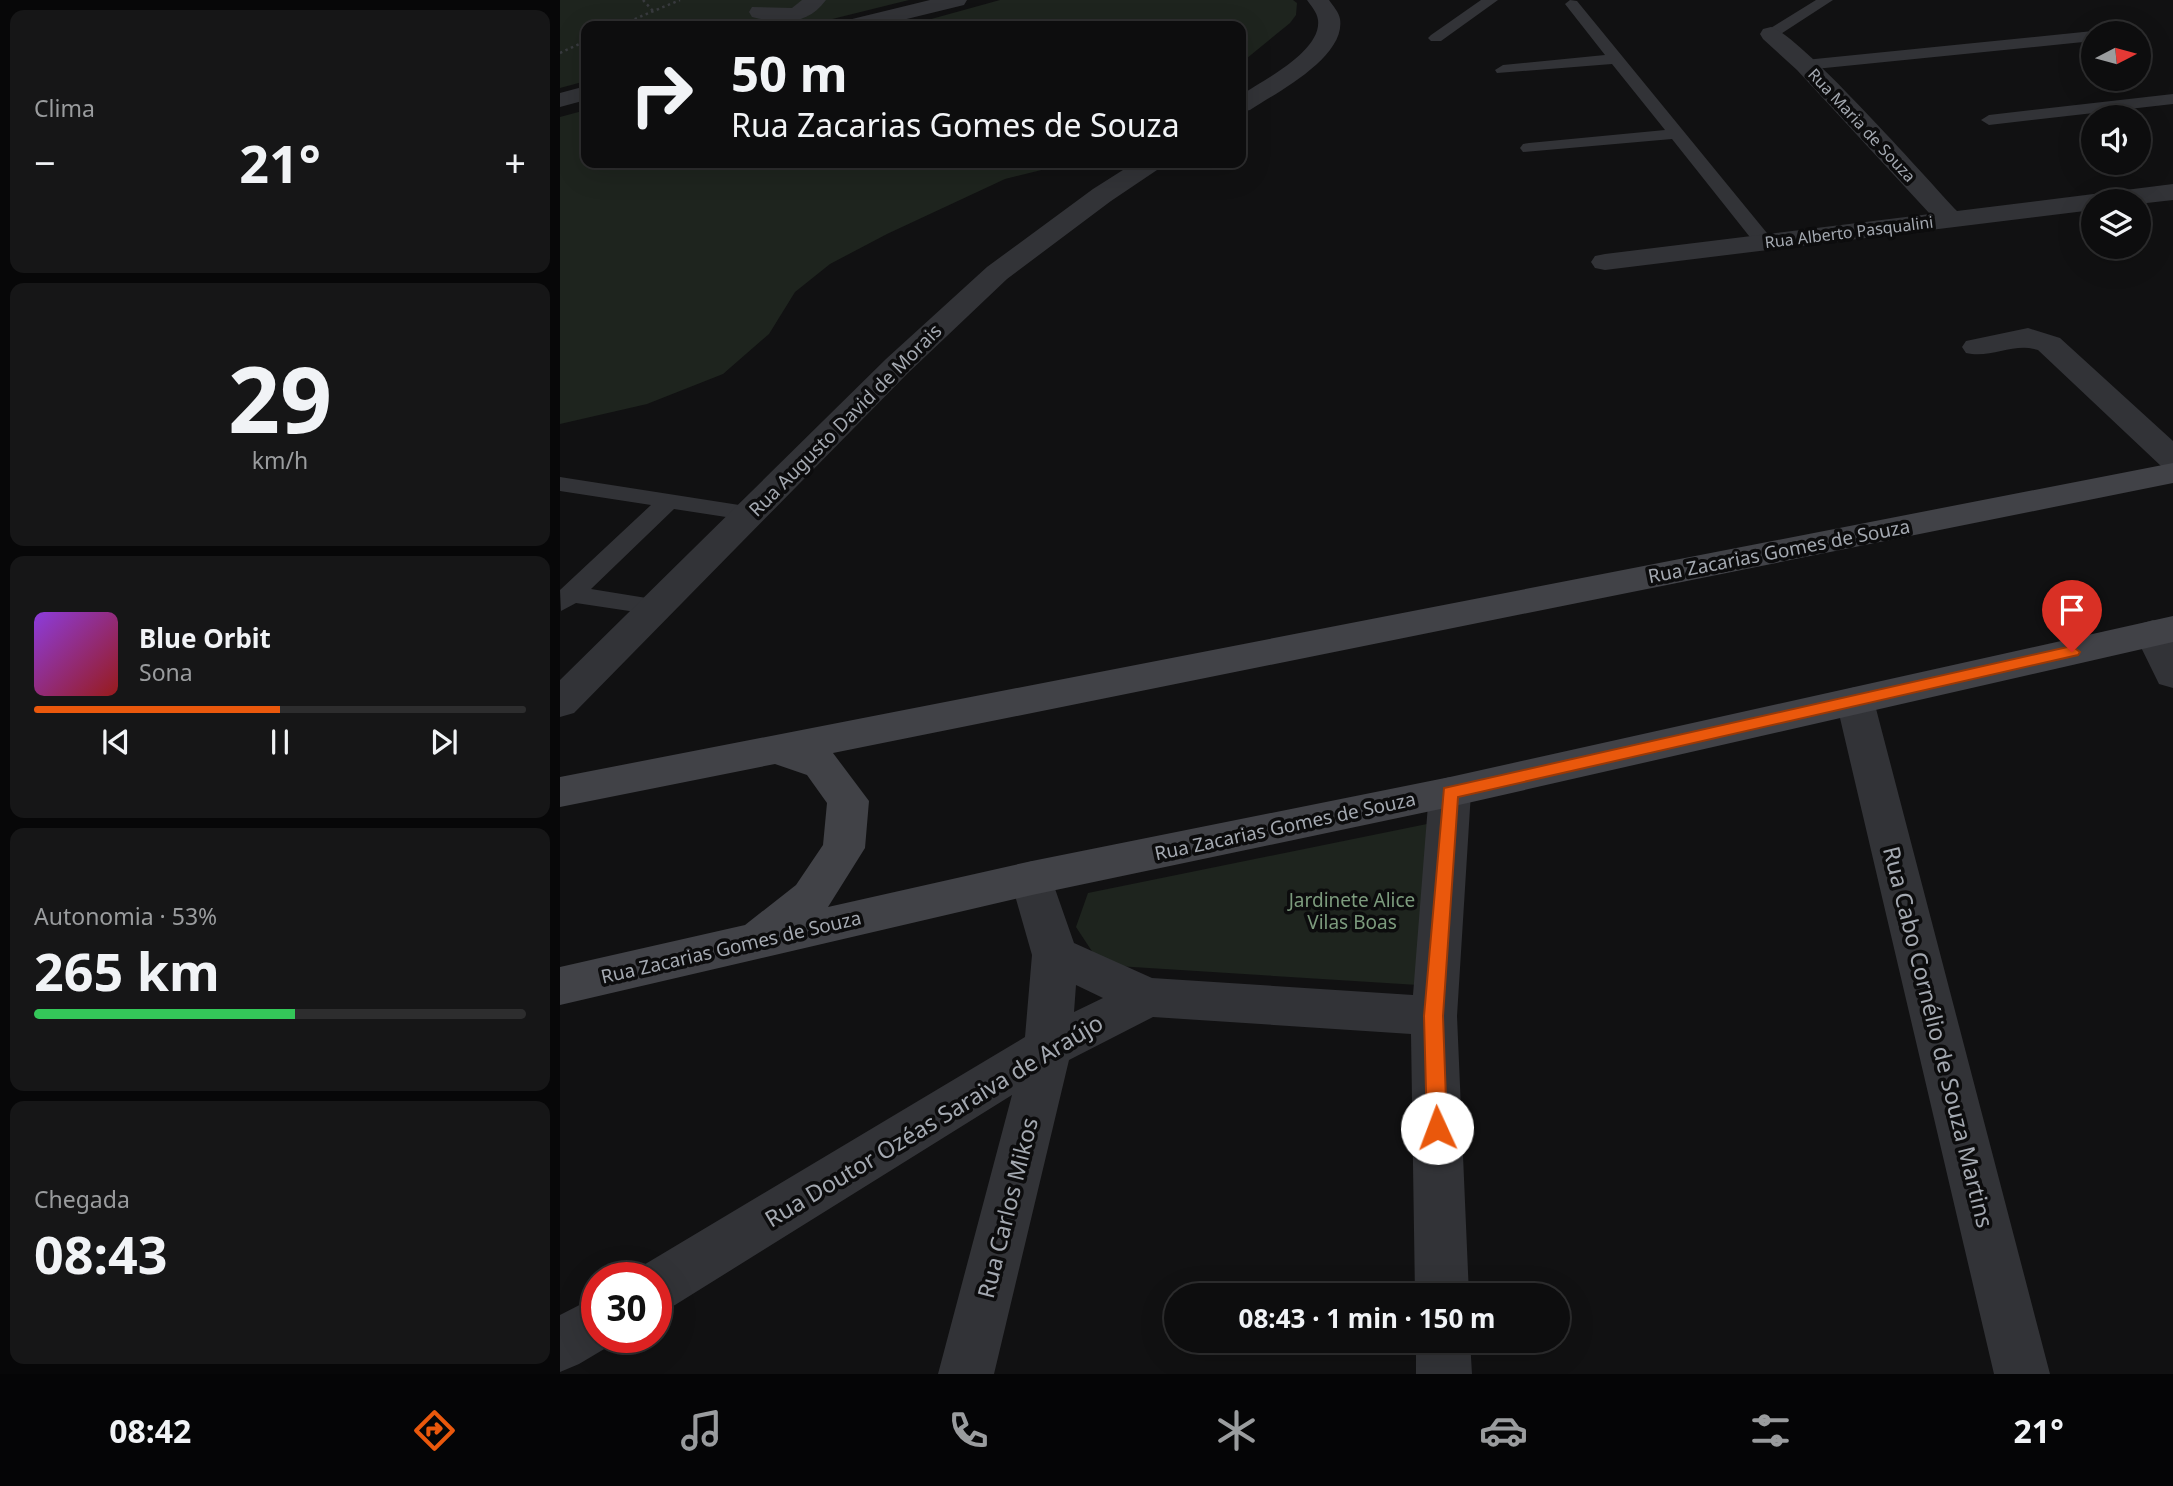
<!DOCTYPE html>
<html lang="pt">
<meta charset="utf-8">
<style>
body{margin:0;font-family:"Noto Sans",sans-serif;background:#161617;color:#f1f3f6;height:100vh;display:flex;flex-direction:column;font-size:26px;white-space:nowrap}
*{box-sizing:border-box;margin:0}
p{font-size:23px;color:#9a9c9e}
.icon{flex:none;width:38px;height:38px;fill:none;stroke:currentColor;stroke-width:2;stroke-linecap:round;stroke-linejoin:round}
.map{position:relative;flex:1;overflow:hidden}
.panel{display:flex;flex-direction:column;gap:10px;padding:10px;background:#070708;width:560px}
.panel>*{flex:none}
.top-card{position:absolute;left:21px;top:21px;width:665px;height:147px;border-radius:14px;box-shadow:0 7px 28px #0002,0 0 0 2px #2d2d2e;background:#0d0d0e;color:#f1f3f6;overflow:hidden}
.needle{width:46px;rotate:84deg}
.controls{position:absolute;left:1521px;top:21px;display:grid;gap:14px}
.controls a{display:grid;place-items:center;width:70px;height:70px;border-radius:50%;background:#0d0d0e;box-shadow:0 7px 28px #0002,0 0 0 2px #2d2d2e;font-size:35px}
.speed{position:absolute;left:21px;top:1262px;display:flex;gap:14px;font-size:35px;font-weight:700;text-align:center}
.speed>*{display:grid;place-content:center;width:91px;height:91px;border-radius:50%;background:#0d0d0e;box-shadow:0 7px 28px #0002,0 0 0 2px #2d2d2e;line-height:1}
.speed .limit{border:10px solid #d22;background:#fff;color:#111}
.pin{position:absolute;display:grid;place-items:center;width:60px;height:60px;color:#fff;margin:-72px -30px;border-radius:50% 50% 50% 0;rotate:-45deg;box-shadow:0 0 7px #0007}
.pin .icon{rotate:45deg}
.me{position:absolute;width:77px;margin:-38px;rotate:358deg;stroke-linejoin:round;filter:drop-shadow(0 0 5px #0008)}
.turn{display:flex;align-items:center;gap:24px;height:147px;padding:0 35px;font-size:32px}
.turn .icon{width:91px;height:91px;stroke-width:2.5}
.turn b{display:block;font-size:49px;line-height:60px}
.big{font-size:52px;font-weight:700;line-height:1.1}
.panel .widget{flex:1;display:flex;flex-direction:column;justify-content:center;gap:10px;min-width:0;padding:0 24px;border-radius:14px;background:#161617}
.panel .dial{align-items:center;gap:0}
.dial b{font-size:91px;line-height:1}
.song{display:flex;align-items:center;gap:21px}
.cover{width:84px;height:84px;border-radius:10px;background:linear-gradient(135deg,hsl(270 70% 55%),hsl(0 70% 35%))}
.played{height:7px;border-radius:4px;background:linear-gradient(90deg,#ea580c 50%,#2d2d2e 50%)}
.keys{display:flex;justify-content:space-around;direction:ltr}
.heat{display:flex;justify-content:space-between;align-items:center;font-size:38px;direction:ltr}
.charge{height:10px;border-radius:5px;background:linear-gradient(90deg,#34c759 53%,#2d2d2e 0)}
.trip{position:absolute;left:604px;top:1283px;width:406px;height:70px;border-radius:35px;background:#0d0d0e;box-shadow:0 7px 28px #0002,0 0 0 2px #2d2d2e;font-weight:700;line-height:70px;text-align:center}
.tab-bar{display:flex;height:112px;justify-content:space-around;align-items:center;background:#050506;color:#9a9c9e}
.tab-bar .icon{width:49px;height:49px}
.tab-bar .current{color:#ea580c}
.tab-bar b{font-size:32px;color:#f1f3f6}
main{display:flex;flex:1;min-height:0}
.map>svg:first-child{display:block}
</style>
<main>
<section class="panel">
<div class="widget"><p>Clima</p>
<div class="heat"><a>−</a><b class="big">21°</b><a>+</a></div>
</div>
<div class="widget dial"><b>29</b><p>km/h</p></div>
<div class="widget">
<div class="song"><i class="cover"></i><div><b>Blue Orbit</b><p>Sona</p></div></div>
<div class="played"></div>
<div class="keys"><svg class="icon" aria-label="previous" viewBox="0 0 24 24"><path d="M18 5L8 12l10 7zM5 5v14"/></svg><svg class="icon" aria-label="pause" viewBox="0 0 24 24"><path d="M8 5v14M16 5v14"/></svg><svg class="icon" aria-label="next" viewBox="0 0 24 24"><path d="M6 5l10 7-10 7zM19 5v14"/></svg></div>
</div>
<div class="widget"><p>Autonomia · 53%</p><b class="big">265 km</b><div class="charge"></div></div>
<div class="widget"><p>Chegada</p><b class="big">08:43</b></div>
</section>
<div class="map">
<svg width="1613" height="1374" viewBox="0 0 1613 1374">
<rect width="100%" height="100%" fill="#111112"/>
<path fill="#1e241e" d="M 0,0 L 349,0 L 244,26 L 26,26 L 26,81 L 0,88 Z
M 440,0 L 733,0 L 737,3 L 736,15 L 730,23 L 681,63 L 681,26 L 346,26 Z
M 26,110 L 26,163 L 510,163 L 445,179 L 327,234 L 270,264 L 235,292 L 209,334 L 163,374 L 87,404 L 0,424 L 0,117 Z
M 867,824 L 858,985 L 541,965 L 516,927 L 528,893 Z"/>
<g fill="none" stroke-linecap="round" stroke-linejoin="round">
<path stroke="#383a3e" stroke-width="2.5" stroke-dasharray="2.5 3.5" stroke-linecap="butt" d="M 83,0 L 93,11
M 58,26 L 120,0
M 0,53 L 26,41"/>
<path fill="#323337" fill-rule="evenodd" d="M 921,0 L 938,0 L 881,41 L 871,41 L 868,38 L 871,35 Z
M 1010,0 L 1017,1 L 1211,238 L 1213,242 L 1211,246 L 1197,246 L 1112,139 L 963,152 L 960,148 L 963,144 L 969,143 L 1105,130 L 1052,64 L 937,73 L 935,70 L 943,65 L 1045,55 L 1005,4 Z
M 1256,0 L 1273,0 L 1216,37 L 1206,37 L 1203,34 L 1206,31 Z
M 1533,31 L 1539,33 L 1533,33 L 1533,41 L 1245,70 L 1237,65 L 1245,60 Z
M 1613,94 L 1613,104 L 1429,125 L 1421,120 L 1429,115 Z
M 0,477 L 192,507 L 200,509 L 204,514 L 200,519 L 192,521 L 114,509 L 31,589 L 105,601 L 108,607 L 105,613 L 96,615 L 16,603 L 1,611 L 0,590 L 91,505 L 0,491 Z"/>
<path fill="#323337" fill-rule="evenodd" d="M 242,0 L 266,0 C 247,26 221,24 192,17 L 189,12 L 192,7 L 232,8 Z
M 747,0 L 769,0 C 773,6 779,12 780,19 C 786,57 716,93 690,110 L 681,112 L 681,95 C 704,80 762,51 758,20 C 757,12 751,6 747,0 Z
M 1211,27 C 1239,34 1368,180 1397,211 L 1613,184 L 1613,200 L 1578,204 L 1578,201 L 1533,201 L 1533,210 L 1045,270 L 1035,268 L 1031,262 L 1035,256 L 1045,254 L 1370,214 L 1237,70 L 1203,39 L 1200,34 L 1203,29 Z
M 574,163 L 604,163 L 600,168 L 551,201 L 447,279 L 348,373 L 14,713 L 0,717 L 0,680 L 326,359 L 427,267 L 533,189 Z
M 1468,328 L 1500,338 L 1613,441 L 1613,469 L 1601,466 L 1478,350 C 1454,342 1431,359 1406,353 L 1402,347 L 1406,341 Z
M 1593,620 L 1606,624 L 1613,636 L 1613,688 L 1599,684 L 1574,633 L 1580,624 Z
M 1295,687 L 1309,691 L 1314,701 L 1490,1374 L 1434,1374 L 1276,701 L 1281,691 Z
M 890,777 L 905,781 L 911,792 L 897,1016 L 909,1295 L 855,1295 L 851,1034 L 593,1017 L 509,1060 L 434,1374 L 378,1374 L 452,1095 L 115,1305 L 96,1313 L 96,1278 L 74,1278 L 77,1269 L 465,1037 L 472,955 L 450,878 L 457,866 L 472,861 L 487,866 L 514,943 L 592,978 L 853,995 L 869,792 L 875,781 ZM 516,985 L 543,998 L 514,1012 Z
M 37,1296 L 37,1337 L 58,1337 L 56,1342 L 19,1364 L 0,1372 L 0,1315 Z
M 856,1340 L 910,1340 L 912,1374 L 856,1374 Z"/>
<path fill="#323337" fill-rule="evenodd" d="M 370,0 L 407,0 L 404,5 L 318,26 L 281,26 L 284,21 Z
M 26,86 L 26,100 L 0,107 L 0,93 Z"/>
<path fill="#414247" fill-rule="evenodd" d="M 1613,463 L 1613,483 L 273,753 L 309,801 L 305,848 L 268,907 L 472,861 L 890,777 L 1613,616 L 1613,642 L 890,807 L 472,895 L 0,1005 L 0,967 L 185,925 L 236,885 L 263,845 L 267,803 L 247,775 L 215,764 L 0,807 L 0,777 Z"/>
</g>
<path fill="#ea580c" stroke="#983908" stroke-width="2" d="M 1512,646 L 1520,652 L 1518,655 L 898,797 L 883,1016 L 887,1128 L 884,1134 L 877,1137 L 870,1134 L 867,1128 L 864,1016 L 884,788 Z"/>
<g text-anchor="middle" stroke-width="7" stroke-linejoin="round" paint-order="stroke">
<g font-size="16" fill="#a4a9b1" stroke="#0c0c0d">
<text transform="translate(1302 125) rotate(47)" y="6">Rua Maria de Souza</text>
<text transform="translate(1289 232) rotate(-7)" y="6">Rua Alberto Pasqualini</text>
</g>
<g font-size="19" fill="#a4a9b1" stroke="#0c0c0d">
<text transform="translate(285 420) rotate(-45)" y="7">Rua Augusto David de Morais</text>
<text transform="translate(1219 551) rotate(-11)" y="7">Rua Zacarias Gomes de Souza</text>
<text transform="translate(725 826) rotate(-12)" y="7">Rua Zacarias Gomes de Souza</text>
<text transform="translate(171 947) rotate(-13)" y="7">Rua Zacarias Gomes de Souza</text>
</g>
<g font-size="19" fill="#7c9b7d" stroke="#0c0c0d">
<text x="792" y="907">Jardinete Alice<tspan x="792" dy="22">Vilas Boas</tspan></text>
</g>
<g font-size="23" fill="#a4a9b1" stroke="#0c0c0d">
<text transform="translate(1378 1037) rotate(76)" y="8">Rua Cabo Cornélio de Souza Martins</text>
<text transform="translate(374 1121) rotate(-31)" y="8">Rua Doutor Ozéas Saraiva de Araújo</text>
<text transform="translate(448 1208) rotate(-76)" y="8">Rua Carlos Mikos</text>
</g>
</g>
</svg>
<div class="controls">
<a><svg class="needle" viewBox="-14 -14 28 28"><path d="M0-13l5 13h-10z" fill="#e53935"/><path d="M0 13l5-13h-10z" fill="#9a9c9e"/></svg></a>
<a><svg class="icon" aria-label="sound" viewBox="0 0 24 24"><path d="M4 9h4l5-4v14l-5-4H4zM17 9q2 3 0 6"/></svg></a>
<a><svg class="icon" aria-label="layers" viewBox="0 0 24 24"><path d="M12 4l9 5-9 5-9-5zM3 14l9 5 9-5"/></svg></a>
</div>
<div class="speed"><div class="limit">30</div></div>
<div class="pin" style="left:1512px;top:652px;background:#d93025"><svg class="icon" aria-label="arrive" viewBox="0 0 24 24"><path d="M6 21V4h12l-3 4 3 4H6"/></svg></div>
<svg class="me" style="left:877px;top:1128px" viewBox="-20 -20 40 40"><circle r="19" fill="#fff"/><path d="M0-13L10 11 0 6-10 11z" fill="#ea580c"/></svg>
<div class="trip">08:43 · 1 min · 150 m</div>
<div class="top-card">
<div class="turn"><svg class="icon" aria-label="right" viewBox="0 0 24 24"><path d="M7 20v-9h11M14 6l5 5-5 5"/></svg><div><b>50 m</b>Rua Zacarias Gomes de Souza</div></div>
</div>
</div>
</main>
<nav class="tab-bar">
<b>08:42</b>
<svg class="icon current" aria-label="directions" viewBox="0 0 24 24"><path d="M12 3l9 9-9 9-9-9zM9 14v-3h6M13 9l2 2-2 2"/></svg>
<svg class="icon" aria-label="music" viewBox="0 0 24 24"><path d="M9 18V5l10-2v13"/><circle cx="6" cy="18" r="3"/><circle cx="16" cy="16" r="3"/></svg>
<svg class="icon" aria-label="phone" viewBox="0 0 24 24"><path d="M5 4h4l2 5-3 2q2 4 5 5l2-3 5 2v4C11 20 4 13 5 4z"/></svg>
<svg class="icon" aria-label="climate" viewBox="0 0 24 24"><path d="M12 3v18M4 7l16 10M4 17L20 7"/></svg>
<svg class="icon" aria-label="car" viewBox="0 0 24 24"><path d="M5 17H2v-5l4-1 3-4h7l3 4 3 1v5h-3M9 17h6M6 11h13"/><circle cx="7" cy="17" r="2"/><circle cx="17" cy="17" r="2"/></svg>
<svg class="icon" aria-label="filters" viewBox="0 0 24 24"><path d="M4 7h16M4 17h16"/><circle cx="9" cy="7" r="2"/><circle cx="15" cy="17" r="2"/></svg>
<b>21°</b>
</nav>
